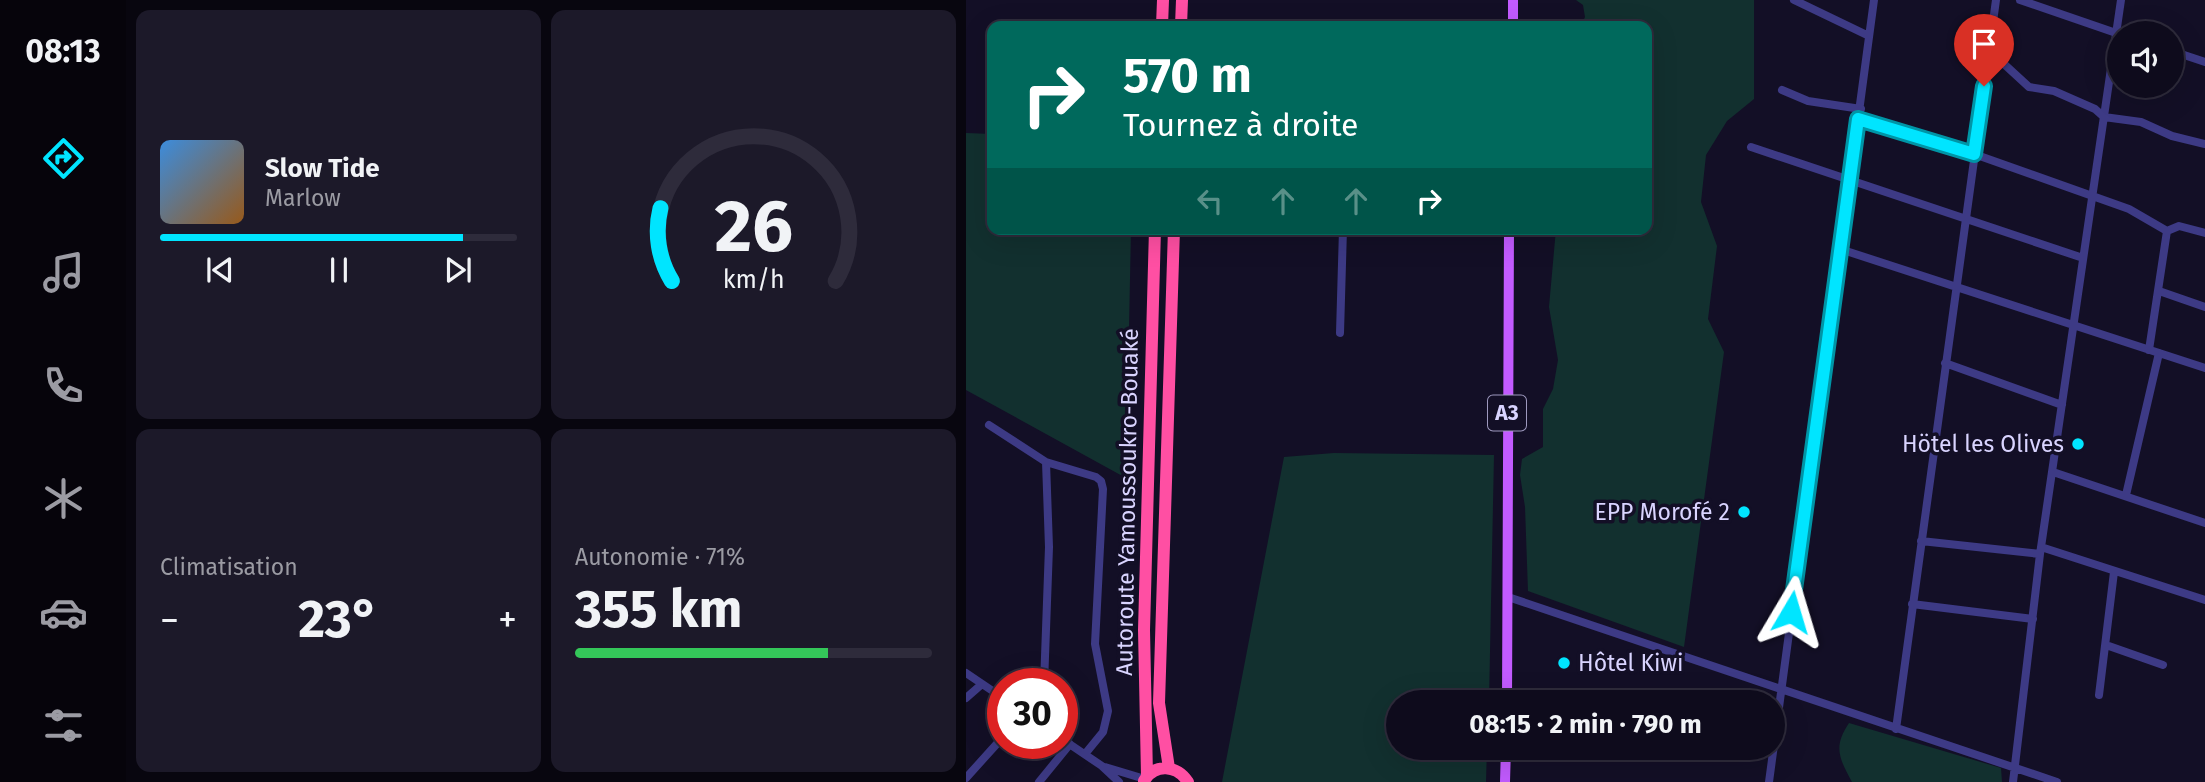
<!DOCTYPE html>
<html lang="fr">
<meta charset="utf-8">
<style>
body{margin:0;font-family:"Fira Sans",sans-serif;background:#1c1929;color:#f1f3f6;height:100vh;display:flex;flex-direction:column;font-size:26px;white-space:nowrap}
*{box-sizing:border-box;margin:0}
p{font-size:23px;color:#9b9ba3}
.icon{flex:none;width:38px;height:38px;fill:none;stroke:currentColor;stroke-width:2;stroke-linecap:round;stroke-linejoin:round}
.map{position:relative;flex:1;overflow:hidden}
.details{display:flex;flex-direction:column;gap:10px;padding:10px;background:#08060f;width:840px}
.details>*{flex:none}
.guide{position:absolute;left:21px;top:21px;width:665px;height:214px;border-radius:14px;box-shadow:0 7px 28px #0002,0 0 0 2px #2e2b3b;background:#00695c;color:#fff;overflow:hidden}
.controls{position:absolute;left:1141px;top:21px;display:grid;gap:14px}
.controls a{display:grid;place-items:center;width:77px;height:77px;border-radius:50%;background:#0e0b1c;box-shadow:0 7px 28px #0002,0 0 0 2px #2e2b3b;font-size:35px}
.speed{position:absolute;left:21px;top:668px;display:flex;gap:14px;font-size:35px;font-weight:700;text-align:center}
.speed>*{display:grid;place-content:center;width:91px;height:91px;border-radius:50%;background:#0e0b1c;box-shadow:0 7px 28px #0002,0 0 0 2px #2e2b3b;line-height:1}
.speed .limit{border:10px solid #d22;background:#fff;color:#111}
.pin{position:absolute;display:grid;place-items:center;width:60px;height:60px;color:#fff;margin:-72px -30px;border-radius:50% 50% 50% 0;rotate:-45deg;box-shadow:0 0 7px #0007}
.pin .icon{rotate:45deg}
.me{position:absolute;width:77px;margin:-38px;rotate:7deg;stroke-linejoin:round;filter:drop-shadow(0 0 5px #0008)}
.turn{display:flex;align-items:center;gap:24px;height:147px;padding:0 21px;font-size:32px}
.turn .icon{width:91px;height:91px;stroke-width:2.5}
.turn b{display:block;font-size:49px;line-height:60px}
.lanes{display:flex;align-items:center;height:66px;padding:0 21px;background:#0003;justify-content:center;gap:35px;direction:ltr}
.lanes .off{opacity:.35}
.big{font-size:52px;font-weight:700;line-height:1.1}
.details .tile{flex:1;display:flex;flex-direction:column;justify-content:center;gap:10px;min-width:0;padding:0 24px;border-radius:14px;background:#1c1929}
.details .dial{align-items:center;gap:0}
.dial svg{height:182px;overflow:visible;fill:none;stroke:#2e2b3b;stroke-width:7;stroke-linecap:round;text-anchor:middle}
.dial text{fill:#f1f3f6;stroke:none}
.song{display:flex;align-items:center;gap:21px}
.cover{width:84px;height:84px;border-radius:10px;background:linear-gradient(135deg,hsl(210 70% 55%),hsl(30 70% 35%))}
.played{height:7px;border-radius:4px;background:linear-gradient(90deg,#00e5ff 85%,#2e2b3b 85%)}
.keys{display:flex;justify-content:space-around;direction:ltr}
.heat{display:flex;justify-content:space-between;align-items:center;font-size:38px;direction:ltr}
.charge{height:10px;border-radius:5px;background:linear-gradient(90deg,#34c759 71%,#2e2b3b 0)}
.details .tiles{flex:1;display:grid;gap:10px;grid-template-columns:repeat(2,1fr)}
.trip{position:absolute;left:420px;top:690px;width:399px;height:70px;border-radius:35px;background:#0e0b1c;box-shadow:0 7px 28px #0002,0 0 0 2px #2e2b3b;font-weight:700;line-height:70px;text-align:center}
main{display:flex;flex:1;min-height:0}
.dock{display:flex;flex-direction:column;width:126px;justify-content:space-around;align-items:center;background:#06040b;color:#9b9ba3}
.dock .icon{width:49px;height:49px}
.dock .on{color:#00e5ff}
.dock b{font-size:32px;color:#f1f3f6}
.map>svg:first-child{display:block}
</style>
<main>
<nav class="dock">
<b>08:13</b>
<svg class="icon on" aria-label="directions" viewBox="0 0 24 24"><path d="M12 3l9 9-9 9-9-9zM9 14v-3h6M13 9l2 2-2 2"/></svg>
<svg class="icon" aria-label="music" viewBox="0 0 24 24"><path d="M9 18V5l10-2v13"/><circle cx="6" cy="18" r="3"/><circle cx="16" cy="16" r="3"/></svg>
<svg class="icon" aria-label="phone" viewBox="0 0 24 24"><path d="M5 4h4l2 5-3 2q2 4 5 5l2-3 5 2v4C11 20 4 13 5 4z"/></svg>
<svg class="icon" aria-label="climate" viewBox="0 0 24 24"><path d="M12 3v18M4 7l16 10M4 17L20 7"/></svg>
<svg class="icon" aria-label="car" viewBox="0 0 24 24"><path d="M5 17H2v-5l4-1 3-4h7l3 4 3 1v5h-3M9 17h6M6 11h13"/><circle cx="7" cy="17" r="2"/><circle cx="17" cy="17" r="2"/></svg>
<svg class="icon" aria-label="filters" viewBox="0 0 24 24"><path d="M4 7h16M4 17h16"/><circle cx="9" cy="7" r="2"/><circle cx="15" cy="17" r="2"/></svg>
</nav>
<section class="details">
<div class="tiles">
<div class="tile">
<div class="song"><i class="cover"></i><div><b>Slow Tide</b><p>Marlow</p></div></div>
<div class="played"></div>
<div class="keys"><svg class="icon" aria-label="previous" viewBox="0 0 24 24"><path d="M18 5L8 12l10 7zM5 5v14"/></svg><svg class="icon" aria-label="pause" viewBox="0 0 24 24"><path d="M8 5v14M16 5v14"/></svg><svg class="icon" aria-label="next" viewBox="0 0 24 24"><path d="M6 5l10 7-10 7zM19 5v14"/></svg></div>
</div>
<div class="tile dial"><svg viewBox="0 0 100 80">
<path d="M14 69A42 42 0 1 1 86 69"/>
<path d="M14 69A42 42 0 0 1 9 37" stroke="#00e5ff"/>
<text x="50" y="56" font-size="32" font-weight="700">26</text>
<text x="50" y="72" font-size="11">km/h</text>
</svg></div>
<div class="tile"><p>Climatisation</p>
<div class="heat"><a>−</a><b class="big">23°</b><a>+</a></div>
</div>
<div class="tile"><p>Autonomie · 71%</p><b class="big">355 km</b><div class="charge"></div></div>
</div>
</section>
<div class="map">
<svg width="1239" height="782" viewBox="0 0 1239 782">
<rect width="100%" height="100%" fill="#130f26"/>
<path fill="#12302f" d="M 610,0 L 788,0 L 788,99 L 761,121 L 740,155 L 735,202 L 751,246 L 742,319 L 758,352 L 718,647 L 562,591 L 559,507 L 554,475 L 556,459 L 577,447 L 577,409 L 587,389 L 592,360 L 583,307 L 590,229 L 681,229 L 681,26 L 615,26 L 619,17 L 617,5 Z
M 0,133 L 26,134 L 26,229 L 165,229 L 160,478 L 0,390 Z
M 368,453 L 528,455 L 523,702 L 432,702 L 432,747 L 521,747 L 520,782 L 256,782 L 318,457 Z
M 883,723 L 1035,768 L 1036,782 L 886,782 C 873,758 867,747 883,723 Z"/>
<g fill="none" stroke-linecap="round" stroke-linejoin="round">
<path stroke="#3d3a85" stroke-width="8" d="M 828,0 L 903,36
M 1054,0 L 1153,34
M 1206,51 L 1239,62
M 1022,57 L 1038,64 L 1063,87 L 1088,91 L 1129,109 L 1138,117 L 1175,122 L 1206,136 L 1239,144
M 816,90 L 842,101 L 895,109
M 892,119 L 1008,154 L 1163,209 L 1201,231
M 785,147 L 1117,258
M 1201,231 L 1213,226 L 1239,233
M 874,249 L 1239,368
M 1193,291 L 1239,307
M 374,333 L 377,229
M 1183,350 L 1201,231
M 979,363 L 1096,405
M 23,425 L 80,462 L 83,547 L 78,684
M 80,462 L 130,477 L 135,481 L 137,489 L 129,644 L 142,711 L 137,732 L 119,754
M 1087,472 L 1239,523
M 1160,495 L 1193,353
M 955,541 L 1074,554
M 1075,547 L 1239,600
M 542,597 L 1091,782
M 946,604 L 1067,619
M 1140,645 L 1197,665
M 0,673 L 37,698
M 1133,695 L 1148,572
M 0,698 L 16,684
M 930,729 L 1030,0
M 96,739 L 136,766 L 153,782
M 139,767 L 179,779
M 0,778 L 37,737
M 73,782 L 104,744
M 803,782 L 908,0
M 1047,782 L 1074,554 L 1155,0"/>
<path stroke="#c25bff" stroke-width="10" d="M 547,0 L 547,26
M 541,702 L 543,229
M 539,782 L 540,747"/>
<path stroke="#ff4fa3" stroke-width="12" d="M 196,26 L 197,0
M 215,26 L 216,0
M 203,768 L 193,703 L 208,229
M 181,776 L 178,630 L 189,229
M 178,781 C 189,763 211,765 222,782"/>
</g>
<g fill="none" stroke-linecap="round" stroke-linejoin="round">
<defs>
<path id="route" d="M 825,612 L 892,119 L 1008,154 L 1018,86"/>
</defs>
<use href="#route" stroke="#0095a6" stroke-width="18"/>
<use href="#route" stroke="#00e5ff" stroke-width="12"/>
</g>
<g fill="#00e5ff" stroke="#130f26" stroke-width="2.5">
<circle cx="1112" cy="444" r="7"/>
<circle cx="778" cy="512" r="7"/>
<circle cx="598" cy="663" r="7"/>
</g>
<g text-anchor="middle" stroke-width="7" stroke-linejoin="round" paint-order="stroke">
<rect fill="#130f26" stroke="#9e99be" stroke-width="2" x="522" y="395.5" width="38" height="35" rx="5"/>
<g font-size="21" font-weight="bold" fill="#d9d4ff">
<text x="541" y="420">A3</text>
</g>
<g font-size="23" fill="#d9d4ff" stroke="#130f26" text-anchor="end">
<text x="1098" y="452">Hötel les Olives</text>
<text x="764" y="520">EPP Morofé 2</text>
<text x="612" y="671" text-anchor="start">Hôtel Kiwi</text>
</g>
<g font-size="23" fill="#d9d4ff" stroke="#130f26">
<text transform="translate(161 502) rotate(-89)" y="8">Autoroute Yamoussoukro-Bouaké</text>
</g>
</g>
</svg>
<div class="controls">
<a><svg class="icon" aria-label="sound" viewBox="0 0 24 24"><path d="M4 9h4l5-4v14l-5-4H4zM17 9q2 3 0 6"/></svg></a>
</div>
<div class="speed"><div class="limit">30</div></div>
<div class="pin" style="left:1018px;top:86px;background:#d93025"><svg class="icon" aria-label="arrive" viewBox="0 0 24 24"><path d="M6 21V4h12l-3 4 3 4H6"/></svg></div>
<svg class="me" style="left:825px;top:612px" viewBox="-20 -20 40 40"><path d="M0-17L14 15 0 8-14 15z" fill="#00e5ff" stroke="#fff" stroke-width="4"/></svg>
<div class="trip">08:15 · 2 min · 790 m</div>
<div class="guide">
<div class="turn"><svg class="icon" aria-label="right" viewBox="0 0 24 24"><path d="M7 20v-9h11M14 6l5 5-5 5"/></svg><div><b>570 m</b>Tournez à droite</div></div>
<div class="lanes"><svg class="icon off" aria-label="left" viewBox="0 0 24 24"><path d="M17 20v-9H6M10 6l-5 5 5 5"/></svg><svg class="icon off" aria-label="ahead" viewBox="0 0 24 24"><path d="M12 20V5M6 11l6-6 6 6"/></svg><svg class="icon off" aria-label="ahead" viewBox="0 0 24 24"><path d="M12 20V5M6 11l6-6 6 6"/></svg><svg class="icon" aria-label="right" viewBox="0 0 24 24"><path d="M7 20v-9h11M14 6l5 5-5 5"/></svg></div>
</div>
</div>
</main>
